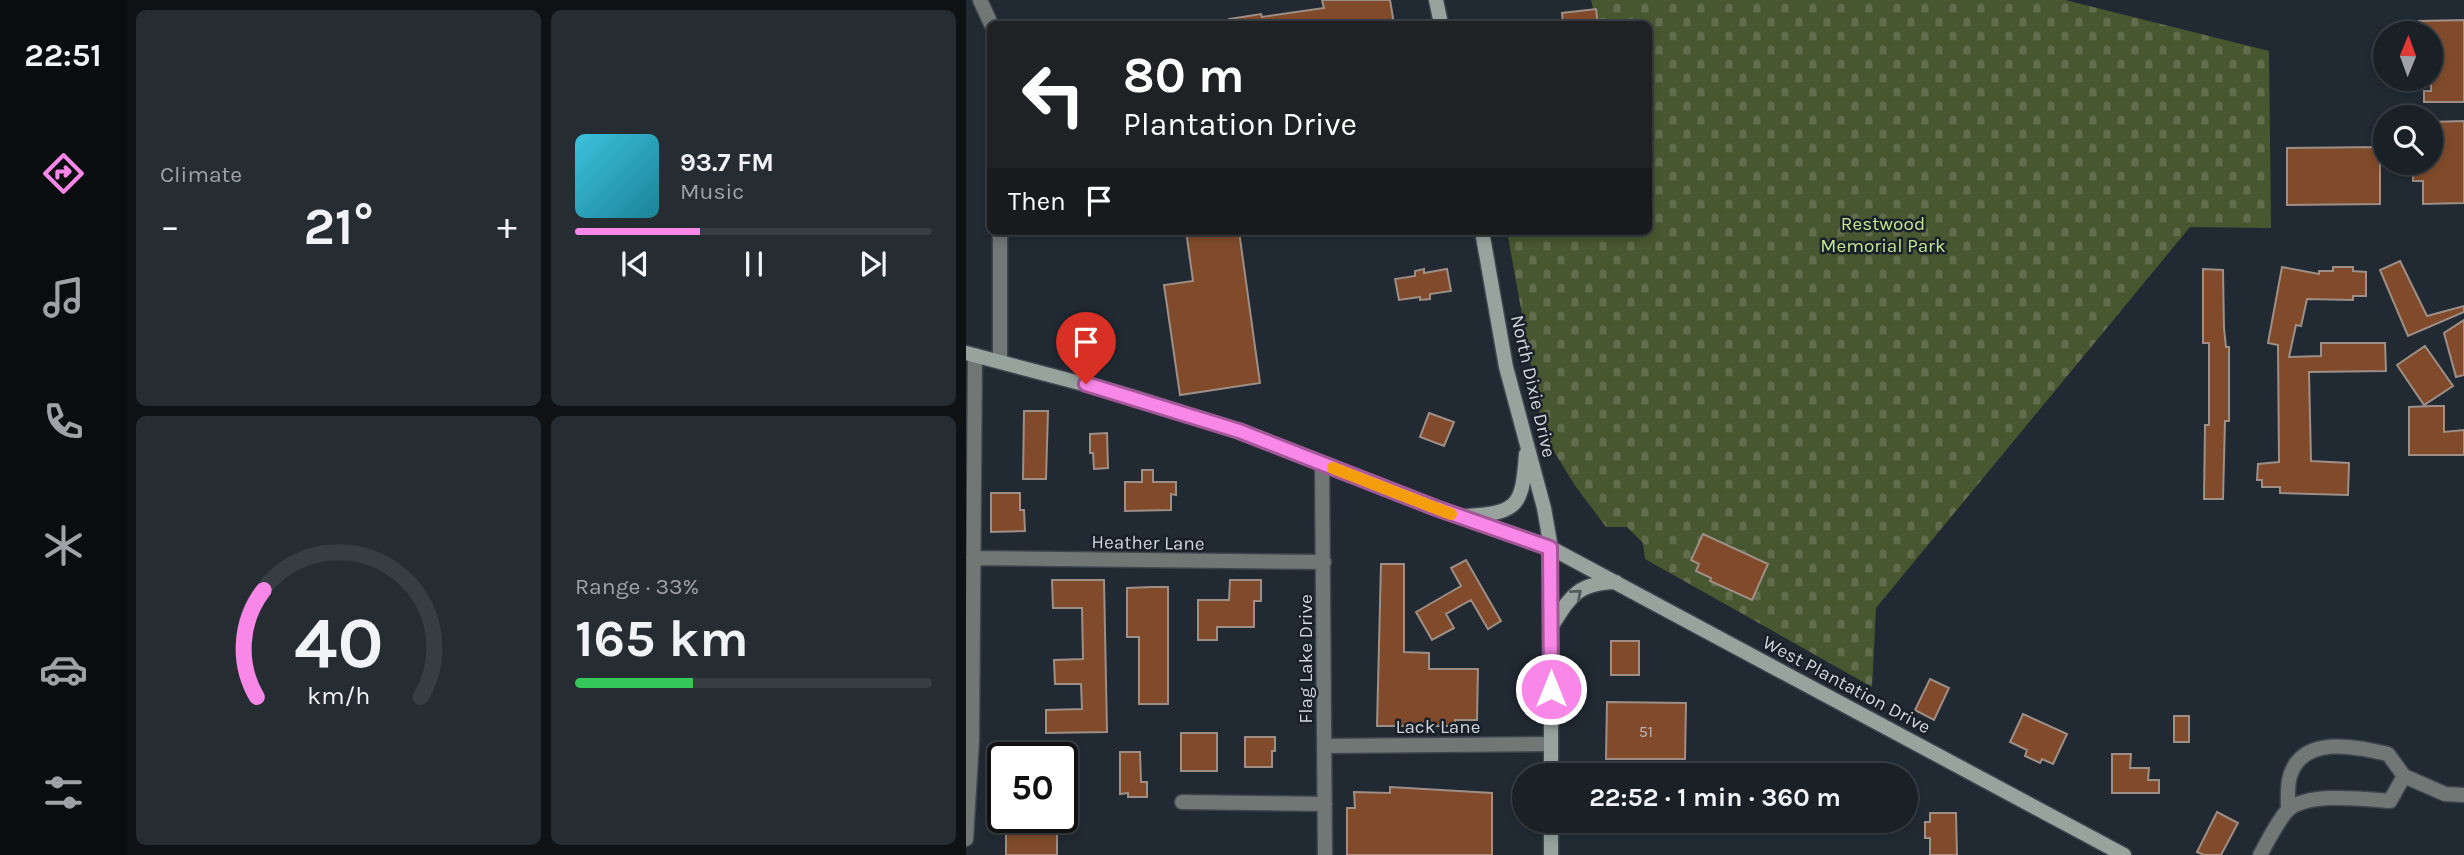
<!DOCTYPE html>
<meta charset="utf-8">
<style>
body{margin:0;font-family:Karla,sans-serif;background:#262d32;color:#f1f3f6;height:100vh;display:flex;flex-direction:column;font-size:26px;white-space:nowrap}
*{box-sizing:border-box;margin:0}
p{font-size:23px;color:#9fa3a7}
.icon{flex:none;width:38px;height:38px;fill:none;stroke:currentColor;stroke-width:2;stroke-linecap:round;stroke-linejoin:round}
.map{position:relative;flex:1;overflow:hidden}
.panel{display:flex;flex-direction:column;gap:10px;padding:10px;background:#0e1215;width:840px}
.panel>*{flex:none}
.top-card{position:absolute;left:21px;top:21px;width:665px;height:214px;border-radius:10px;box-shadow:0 4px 10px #0003,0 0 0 2px #373e43;background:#202124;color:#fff;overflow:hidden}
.needle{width:46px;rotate:1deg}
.controls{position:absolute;left:1407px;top:21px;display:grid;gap:14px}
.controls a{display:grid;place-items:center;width:70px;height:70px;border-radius:50%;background:#192026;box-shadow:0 4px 10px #0003,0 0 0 2px #373e43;font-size:35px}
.speed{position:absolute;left:21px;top:742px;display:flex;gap:14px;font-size:35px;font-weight:700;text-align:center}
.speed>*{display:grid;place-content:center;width:91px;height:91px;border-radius:50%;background:#192026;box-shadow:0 4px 10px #0003,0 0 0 2px #373e43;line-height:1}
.speed .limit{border:4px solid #111;border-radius:10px;background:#fff;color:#111}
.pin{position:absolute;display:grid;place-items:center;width:60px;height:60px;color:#fff;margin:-72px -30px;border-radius:50% 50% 50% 0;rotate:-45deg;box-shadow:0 0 7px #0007}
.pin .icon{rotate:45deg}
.me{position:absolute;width:77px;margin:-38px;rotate:0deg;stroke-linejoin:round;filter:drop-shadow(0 0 5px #0008)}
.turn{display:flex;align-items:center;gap:24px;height:147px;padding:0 21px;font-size:32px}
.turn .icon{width:91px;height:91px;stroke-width:2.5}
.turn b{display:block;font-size:49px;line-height:60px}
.then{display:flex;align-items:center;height:66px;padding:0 21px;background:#0003;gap:14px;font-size:26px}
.big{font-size:52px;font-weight:700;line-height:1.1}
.panel .widget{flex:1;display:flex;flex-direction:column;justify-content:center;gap:10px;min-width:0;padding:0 24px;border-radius:10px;background:#262d32}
.panel .dial{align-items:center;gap:0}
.dial svg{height:182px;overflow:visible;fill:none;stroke:#373e43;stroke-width:7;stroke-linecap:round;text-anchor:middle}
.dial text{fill:#f1f3f6;stroke:none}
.song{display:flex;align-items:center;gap:21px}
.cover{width:84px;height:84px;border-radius:10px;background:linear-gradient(135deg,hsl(190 70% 55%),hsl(190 70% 35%))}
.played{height:7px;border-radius:4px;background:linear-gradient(90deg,#f987e8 35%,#373e43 35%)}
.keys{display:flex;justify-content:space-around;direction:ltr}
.heat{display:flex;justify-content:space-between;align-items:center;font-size:38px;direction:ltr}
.charge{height:10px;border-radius:5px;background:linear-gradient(90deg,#34c759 33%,#373e43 0)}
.panel .tiles{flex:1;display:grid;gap:10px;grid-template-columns:repeat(2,1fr)}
.trip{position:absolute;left:546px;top:763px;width:406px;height:70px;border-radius:35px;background:#192026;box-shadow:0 4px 10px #0003,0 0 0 2px #373e43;font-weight:700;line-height:70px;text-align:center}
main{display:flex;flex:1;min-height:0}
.tab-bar{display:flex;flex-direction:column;width:126px;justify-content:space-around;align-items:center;background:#0a0d0f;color:#9fa3a7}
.tab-bar .icon{width:49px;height:49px}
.tab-bar .active{color:#f987e8}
.tab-bar b{font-size:32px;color:#f1f3f6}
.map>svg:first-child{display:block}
</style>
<main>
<nav class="tab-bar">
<b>22:51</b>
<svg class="icon active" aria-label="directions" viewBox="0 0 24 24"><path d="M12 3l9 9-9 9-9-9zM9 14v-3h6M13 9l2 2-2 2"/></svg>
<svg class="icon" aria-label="music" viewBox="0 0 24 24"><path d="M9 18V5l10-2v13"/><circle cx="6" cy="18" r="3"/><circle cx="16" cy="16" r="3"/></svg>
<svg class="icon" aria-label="phone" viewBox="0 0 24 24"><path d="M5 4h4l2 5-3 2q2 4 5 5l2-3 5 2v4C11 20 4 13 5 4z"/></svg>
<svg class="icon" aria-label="climate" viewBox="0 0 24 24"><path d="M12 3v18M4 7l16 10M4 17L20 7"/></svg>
<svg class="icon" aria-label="car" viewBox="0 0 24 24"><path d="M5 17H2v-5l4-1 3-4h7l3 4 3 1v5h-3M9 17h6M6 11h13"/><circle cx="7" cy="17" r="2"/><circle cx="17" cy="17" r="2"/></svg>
<svg class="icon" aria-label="filters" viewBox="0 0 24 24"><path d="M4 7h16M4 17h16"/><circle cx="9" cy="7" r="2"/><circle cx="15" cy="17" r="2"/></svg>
</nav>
<section class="panel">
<div class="tiles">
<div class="widget"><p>Climate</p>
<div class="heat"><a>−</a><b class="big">21°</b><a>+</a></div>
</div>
<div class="widget">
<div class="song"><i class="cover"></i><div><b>93.7 FM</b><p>Music</p></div></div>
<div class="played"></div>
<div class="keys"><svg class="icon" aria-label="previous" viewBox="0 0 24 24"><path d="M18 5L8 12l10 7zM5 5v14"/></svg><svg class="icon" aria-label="pause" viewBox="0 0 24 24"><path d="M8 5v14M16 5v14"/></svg><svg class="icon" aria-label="next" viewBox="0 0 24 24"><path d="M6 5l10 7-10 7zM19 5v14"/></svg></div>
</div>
<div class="widget dial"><svg viewBox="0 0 100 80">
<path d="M14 69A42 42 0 1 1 86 69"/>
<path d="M14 69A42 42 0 0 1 17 22" stroke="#f987e8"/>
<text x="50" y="56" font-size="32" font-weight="700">40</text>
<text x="50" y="72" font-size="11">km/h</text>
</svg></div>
<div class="widget"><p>Range · 33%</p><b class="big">165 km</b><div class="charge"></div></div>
</div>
</section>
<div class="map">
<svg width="1498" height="855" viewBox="0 0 1498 855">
<defs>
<pattern id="cemetery-stones" width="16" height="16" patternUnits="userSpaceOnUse" patternTransform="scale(1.75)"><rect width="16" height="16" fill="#47572f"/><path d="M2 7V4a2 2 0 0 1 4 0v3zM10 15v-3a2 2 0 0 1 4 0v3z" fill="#606e4d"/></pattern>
</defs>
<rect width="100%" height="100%" fill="#212a33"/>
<path fill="url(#cemetery-stones)" d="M 625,0 L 1099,0 L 1303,51 L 1305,228 L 1224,227 L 910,608 L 906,687 L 679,559 L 677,543 L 661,527 L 640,527 L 610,487 L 587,450 L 574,415 L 541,231 L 682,231 L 682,24 L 631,24 Z"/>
<path fill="#814b2b" stroke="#9d8e86" stroke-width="2" d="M 356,0 L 424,0 L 428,24 L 264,24 L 263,19 L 295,14 L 296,17 L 358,8 Z
M 630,9 L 632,24 L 597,24 L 596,13 Z
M 1498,20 L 1498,102 L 1458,102 L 1458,91 L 1465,91 L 1465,33 L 1453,33 L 1453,21 Z
M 1498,121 L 1498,203 L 1457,204 L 1457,181 L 1447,181 L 1447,163 L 1465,163 L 1465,122 Z
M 1414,147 L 1414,204 L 1321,205 L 1321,148 Z
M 220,231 L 273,231 L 294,383 L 214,395 L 198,285 L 227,281 Z
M 1434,261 L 1461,316 L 1498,306 L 1498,312 L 1442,336 L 1414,270 Z
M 1316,267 L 1353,274 L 1353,271 L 1367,271 L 1367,267 L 1387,267 L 1387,271 L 1400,272 L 1400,296 L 1387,296 L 1387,300 L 1341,299 L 1335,326 L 1330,325 L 1323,357 L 1355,356 L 1355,343 L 1419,343 L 1420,371 L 1343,372 L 1345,461 L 1383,463 L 1382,495 L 1314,493 L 1314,487 L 1296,487 L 1296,480 L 1291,480 L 1292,464 L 1313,462 L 1312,345 L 1302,343 Z
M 458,269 L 458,273 L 481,269 L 485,291 L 464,294 L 464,299 L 454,300 L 454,297 L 433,300 L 429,279 L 449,276 L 449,271 Z
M 1237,269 L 1257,270 L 1258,328 L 1260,347 L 1263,347 L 1263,421 L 1259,421 L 1257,499 L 1238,499 L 1239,425 L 1243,425 L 1243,343 L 1237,343 Z
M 1498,320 L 1498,375 L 1490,377 L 1478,333 Z
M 1459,346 L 1487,386 L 1458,405 L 1431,365 Z
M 1467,406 L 1478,406 L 1478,432 L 1498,430 L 1498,455 L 1443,455 L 1443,407 Z
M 58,411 L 82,411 L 80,479 L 57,479 Z
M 463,413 L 488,422 L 478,446 L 454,437 Z
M 141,433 L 142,468 L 128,469 L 127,453 L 124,453 L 124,434 Z
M 176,470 L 187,470 L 187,482 L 210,482 L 210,495 L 205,494 L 205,510 L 159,511 L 159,482 L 176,482 Z
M 25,493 L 54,493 L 54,510 L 58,510 L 59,531 L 25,532 Z
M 737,534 L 802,564 L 786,600 L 744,581 L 745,578 L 730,571 L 733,564 L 725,560 Z
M 500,560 L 535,621 L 522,629 L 505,600 L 480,614 L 488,628 L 466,640 L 450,612 L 495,586 L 485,568 Z
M 415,564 L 438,564 L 438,652 L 463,653 L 463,669 L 512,669 L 511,720 L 489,720 L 489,726 L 411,726 Z
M 86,580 L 138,580 L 141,732 L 80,733 L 80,710 L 116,709 L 115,684 L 89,684 L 88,660 L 117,659 L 116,608 L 87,608 Z
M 264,580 L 295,580 L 295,601 L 288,601 L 288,627 L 251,627 L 251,640 L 232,640 L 232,600 L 263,600 Z
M 186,587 L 202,587 L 202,704 L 173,704 L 173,637 L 161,637 L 161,588 Z
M 645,641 L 673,641 L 673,675 L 645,675 Z
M 964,679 L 983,688 L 968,720 L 949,710 Z
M 641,702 L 720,703 L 719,759 L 640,759 Z
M 1057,714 L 1101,734 L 1087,764 L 1076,759 L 1074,763 L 1059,756 L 1061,750 L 1044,742 Z
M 1208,716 L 1223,716 L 1223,742 L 1208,742 Z
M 215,733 L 251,733 L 251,771 L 215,771 Z
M 279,737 L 309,737 L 309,751 L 306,751 L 306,767 L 279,767 Z
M 154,752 L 174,752 L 175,782 L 181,782 L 181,797 L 162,797 L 162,793 L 154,794 Z
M 1146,754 L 1165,754 L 1164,768 L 1183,768 L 1182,780 L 1193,780 L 1193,793 L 1146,793 Z
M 424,787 L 526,793 L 526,855 L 381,855 L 381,808 L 389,808 L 388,792 L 424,793 Z
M 1251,812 L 1272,823 L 1255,855 L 1238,855 L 1231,852 Z
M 964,813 L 990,813 L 991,855 L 964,855 L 964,838 L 959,838 L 959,822 L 964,822 Z
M 40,832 L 91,832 L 91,855 L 40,855 Z"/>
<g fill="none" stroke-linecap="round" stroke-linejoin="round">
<defs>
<path id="minor" d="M 14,0 L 25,24
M 34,231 L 34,361
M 356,464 L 359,855
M 7,558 L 358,562
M 359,746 L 585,744
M 1438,776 L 1479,794 L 1498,795
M 216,802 L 359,804
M 1322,810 C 1322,800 1321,786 1324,776 C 1337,734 1390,747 1422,754 L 1438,776
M 0,839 L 6,740 L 9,355
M 1294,855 C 1302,841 1310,824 1320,812 C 1339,791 1398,799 1424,801 L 1438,776"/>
<path id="secondary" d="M 470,0 L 475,24
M 516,231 L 540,367 L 578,508 L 585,548 L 585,775
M 0,353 L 167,397 L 273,431 L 470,508 L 585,548 L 1158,855
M 501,516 C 554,513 556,504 560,454
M 585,627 C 605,596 611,583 650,582
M 585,855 L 585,821"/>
</defs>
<use href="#minor" stroke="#3d454e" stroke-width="17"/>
<use href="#secondary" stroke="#3d454e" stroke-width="17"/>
<use href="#minor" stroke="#707774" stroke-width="14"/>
<use href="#secondary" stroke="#98a39e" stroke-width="14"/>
</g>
<defs><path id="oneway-chevron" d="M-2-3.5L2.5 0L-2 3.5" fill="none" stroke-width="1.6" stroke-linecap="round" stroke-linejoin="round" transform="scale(1.75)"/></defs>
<use stroke="#525b5e" href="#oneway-chevron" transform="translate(611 594) rotate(-41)"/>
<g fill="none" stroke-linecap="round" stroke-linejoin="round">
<defs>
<path id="route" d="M 120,384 L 273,431 L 470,508 L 584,548 L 585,689"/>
</defs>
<use href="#route" stroke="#a25897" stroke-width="18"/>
<use href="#route" stroke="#f987e8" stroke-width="12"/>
<path stroke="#f59e0b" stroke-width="12" d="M 367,468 L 485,514"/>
</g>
<g text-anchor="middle" stroke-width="5" stroke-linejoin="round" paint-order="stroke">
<g font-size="16" fill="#bcb2b0">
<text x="680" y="737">51</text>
</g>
<g font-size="19" fill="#c5e690" stroke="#182029">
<text x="917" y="230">Restwood<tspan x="917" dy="22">Memorial Park</tspan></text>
</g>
<g font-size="19" fill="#d0d5dc" stroke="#182029">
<text transform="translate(568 386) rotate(77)" y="7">North Dixie Drive</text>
<text transform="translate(182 542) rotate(1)" y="7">Heather Lane</text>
<text transform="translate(339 659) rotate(-90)" y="7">Flag Lake Drive</text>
<text transform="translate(881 684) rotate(28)" y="7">West Plantation Drive</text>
<text x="472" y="733">Lack Lane</text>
</g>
</g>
</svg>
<div class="controls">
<a><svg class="needle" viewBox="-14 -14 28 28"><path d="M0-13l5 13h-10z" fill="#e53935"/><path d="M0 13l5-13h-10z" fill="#9fa3a7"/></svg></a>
<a><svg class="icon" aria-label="search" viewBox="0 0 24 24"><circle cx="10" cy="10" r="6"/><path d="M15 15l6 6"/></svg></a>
</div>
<div class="speed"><div class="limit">50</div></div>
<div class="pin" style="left:120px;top:384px;background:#d93025"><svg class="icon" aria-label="arrive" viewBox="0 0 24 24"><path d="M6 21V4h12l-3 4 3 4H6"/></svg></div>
<svg class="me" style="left:585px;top:689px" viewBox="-20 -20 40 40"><circle r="17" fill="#f987e8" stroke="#fff" stroke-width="3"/><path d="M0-11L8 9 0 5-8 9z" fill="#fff"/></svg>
<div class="trip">22:52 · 1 min · 360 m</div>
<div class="top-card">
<div class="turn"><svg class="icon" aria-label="left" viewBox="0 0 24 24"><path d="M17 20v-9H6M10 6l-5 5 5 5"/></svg><div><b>80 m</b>Plantation Drive</div></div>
<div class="then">Then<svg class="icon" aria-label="arrive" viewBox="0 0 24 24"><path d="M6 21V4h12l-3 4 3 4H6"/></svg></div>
</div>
</div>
</main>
